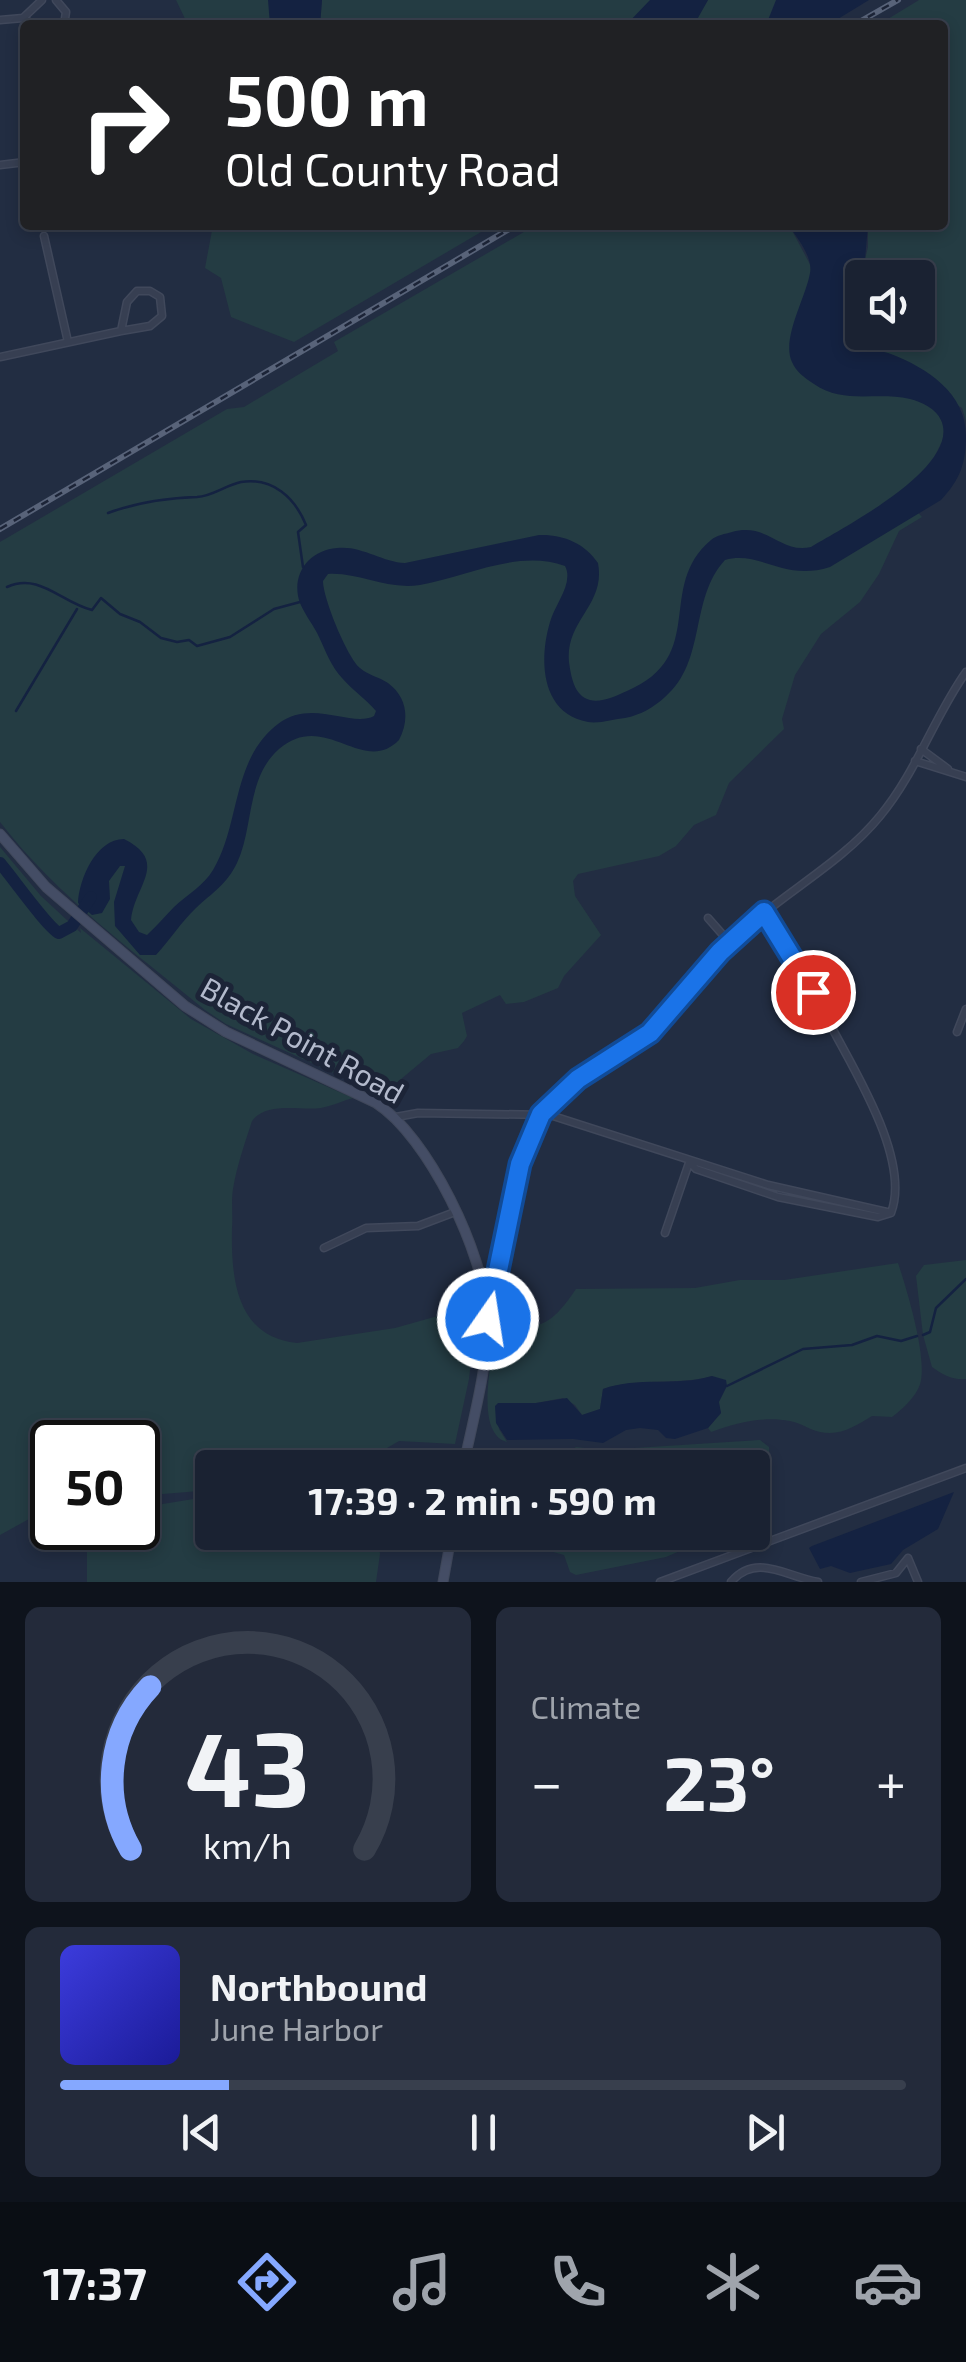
<!DOCTYPE html>
<meta charset="utf-8">
<style>
body{margin:0;font-family:"Exo 2",sans-serif;background:#232a3a;color:#f1f3f6;height:100vh;display:flex;flex-direction:column;font-size:38px;white-space:nowrap}
*{box-sizing:border-box;margin:0}
p{font-size:32px;color:#9fa4ac}
.icon{flex:none;width:55px;height:55px;fill:none;stroke:currentColor;stroke-width:2;stroke-linecap:round;stroke-linejoin:round}
.map{position:relative;height:1582px;overflow:hidden}
.drawer{display:flex;flex-direction:column;gap:25px;padding:25px;background:#0e131c;flex:1}
.drawer>*{flex:none}
.banner{position:absolute;left:20px;top:20px;width:928px;height:210px;border-radius:10px;box-shadow:0 5px 15px #0003,0 0 0 2px #383f4d;background:#202124;color:#fff;overflow:hidden}
.buttons{position:absolute;left:845px;top:260px;display:grid;gap:20px}
.buttons a{display:grid;place-items:center;width:90px;height:90px;border-radius:10px;background:#1a2232;box-shadow:0 5px 15px #0003,0 0 0 2px #383f4d;font-size:50px}
.speed{position:absolute;left:30px;top:1420px;display:flex;gap:20px;font-size:50px;font-weight:700;text-align:center}
.speed>*{display:grid;place-content:center;width:130px;height:130px;border-radius:50%;background:#1a2232;box-shadow:0 5px 15px #0003,0 0 0 2px #383f4d;line-height:1}
.speed .limit{border:5px solid #111;border-radius:15px;background:#fff;color:#111}
.pin{position:absolute;display:grid;place-items:center;width:85px;height:85px;color:#fff;margin:-42px;border:5px solid #fff;border-radius:50%;box-shadow:0 2px 10px #0007}
.me{position:absolute;width:110px;margin:-55px;rotate:13deg;stroke-linejoin:round;filter:drop-shadow(0 0 8px #0008)}
.turn{display:flex;align-items:center;gap:35px;height:210px;padding:0 40px;font-size:45px}
.turn .icon{width:130px;height:130px;stroke-width:2.5}
.turn b{display:block;font-size:70px;line-height:85px}
.big{font-size:75px;font-weight:700;line-height:1.1}
.drawer .widget{flex:1;display:flex;flex-direction:column;justify-content:center;gap:15px;min-width:0;padding:0 35px;border-radius:15px;background:#232a3a}
.drawer .dial{align-items:center;gap:0}
.dial svg{height:260px;overflow:visible;fill:none;stroke:#383f4d;stroke-width:7;stroke-linecap:round;text-anchor:middle}
.dial text{fill:#f1f3f6;stroke:none}
.song{display:flex;align-items:center;gap:30px}
.cover{width:120px;height:120px;border-radius:15px;background:linear-gradient(135deg,hsl(240 70% 55%),hsl(240 70% 35%))}
.played{height:10px;border-radius:5px;background:linear-gradient(90deg,#85a8ff 20%,#383f4d 20%)}
.keys{display:flex;justify-content:space-around;direction:ltr}
.heat{display:flex;justify-content:space-between;align-items:center;font-size:55px;direction:ltr}
.drawer .tiles{flex:1;display:grid;gap:25px;grid-template-columns:1fr 1fr}
.widget:last-child{grid-column:span 2}
.trip{position:absolute;left:195px;top:1450px;width:575px;height:100px;border-radius:10px;background:#1a2232;box-shadow:0 5px 15px #0003,0 0 0 2px #383f4d;font-weight:700;line-height:100px;text-align:center}
.tabs{display:flex;height:160px;justify-content:space-around;align-items:center;background:#0a0e14;color:#9fa4ac}
.tabs .icon{width:70px;height:70px}
.tabs .on{color:#85a8ff}
.tabs b{font-size:45px;color:#f1f3f6}
.map>svg:first-child{display:block}
</style>
<div class="map">
<svg width="966" height="1582" viewBox="0 0 966 1582">
<rect width="100%" height="100%" fill="#222d42"/>
<path fill="#243c43" fill-rule="evenodd" d="M 176,0 L 270,0 L 270,25 L 188,25 Z
M 322,0 L 662,0 L 640,25 L 320,25 Z
M 708,0 L 778,0 L 769,25 L 693,25 Z
M 919,0 L 966,0 L 966,421 L 962,408 L 854,347 L 846,338 L 868,247 L 868,225 L 942,225 L 942,25 L 878,25 ZM 862,278 L 918,278 L 918,332 L 862,332 Z
M 213,225 L 493,225 L 294,342 L 231,317 L 221,278 L 205,268 Z
M 536,225 L 789,225 L 813,270 L 803,302 L 906,396 L 935,408 L 947,432 L 928,469 L 900,493 L 922,517 L 899,531 L 879,574 L 860,602 L 821,634 L 795,675 L 782,719 L 784,729 L 729,783 L 716,815 L 694,825 L 676,846 L 659,856 L 578,874 L 573,881 L 575,896 L 601,935 L 564,976 L 558,988 L 524,1002 L 506,1004 L 500,995 L 462,1013 L 467,1036 L 464,1041 L 458,1048 L 431,1054 L 382,1095 L 226,1024 L 205,1010 C 132,950 58,897 0,822 L 0,542 L 227,409 L 244,407 L 338,351 L 334,342 Z
M 0,847 L 41,896 L 81,933 L 80,928 L 191,1019 L 253,1054 L 353,1098 C 342,1101 332,1106 321,1108 C 300,1111 267,1101 252,1121 C 245,1143 237,1165 233,1189 C 231,1201 233,1215 232,1228 C 231,1276 235,1337 297,1343 L 395,1328 L 477,1305 L 469,1379 L 455,1444 L 399,1441 L 363,1462 L 336,1467 L 212,1468 L 212,1490 L 138,1496 L 138,1442 L 52,1442 L 52,1511 L 29,1519 L 0,1535 Z
M 966,1260 L 966,1379 C 952,1380 943,1375 932,1367 L 923,1335 L 916,1276 L 924,1265 Z
M 898,1263 C 907,1290 926,1353 921,1380 C 919,1394 903,1409 892,1417 L 872,1416 C 855,1426 842,1436 820,1432 C 810,1430 801,1423 790,1421 C 762,1416 737,1423 711,1432 L 708,1428 L 721,1413 L 718,1402 L 721,1392 L 712,1376 C 676,1386 639,1377 603,1389 L 600,1409 L 582,1415 L 575,1405 L 563,1398 L 536,1403 L 498,1403 L 499,1429 L 507,1442 C 473,1433 493,1354 497,1327 C 541,1329 550,1327 576,1289 L 695,1288 L 740,1280 L 784,1280 Z
M 760,1440 L 769,1447 L 770,1469 L 753,1505 L 752,1468 L 565,1467 L 566,1454 L 576,1447 L 603,1450 Z
M 212,1496 L 212,1532 L 378,1533 L 380,1554 L 376,1582 L 87,1582 L 87,1528 L 138,1528 L 138,1508 Z
M 516,1533 L 516,1532 L 721,1533 L 666,1557 L 576,1575 L 570,1572 L 564,1555 L 524,1544 Z"/>
<path fill="#142241" d="M 268,0 L 322,0 L 320,25 L 270,25 Z
M 650,0 L 708,0 L 694,25 L 626,25 Z
M 776,0 L 869,0 L 828,25 L 766,25 Z
M 788,225 L 868,225 L 861,305 L 848,336 C 858,349 876,349 891,354 C 927,368 966,393 966,436 C 966,463 960,480 941,500 L 830,567 C 783,582 760,550 725,560 C 689,599 707,661 665,697 C 654,707 641,715 625,718 C 614,719 599,724 588,722 C 540,713 539,659 550,622 C 555,604 574,583 565,566 C 518,549 466,577 420,585 C 385,590 359,572 328,574 L 323,581 C 323,598 347,657 360,668 C 368,675 379,677 388,683 C 407,697 410,719 399,740 C 363,777 325,709 279,749 C 246,778 254,827 237,863 C 227,884 212,893 196,908 C 181,922 170,940 156,955 L 140,955 L 115,926 L 114,902 L 125,866 L 120,866 L 109,881 L 110,899 L 102,913 L 92,915 L 78,903 C 79,879 96,839 124,839 C 170,862 134,886 131,920 L 139,932 L 147,935 C 157,926 165,916 174,907 C 187,895 204,885 213,870 C 241,823 231,760 278,724 C 312,698 351,728 374,716 L 376,711 C 366,699 352,690 342,678 C 331,666 326,652 319,637 C 314,626 305,615 300,603 C 290,575 309,550 337,548 C 361,545 382,562 405,563 L 539,535 C 562,534 585,543 598,563 C 606,605 565,620 569,662 C 571,676 574,696 590,700 C 601,703 616,696 627,691 C 709,656 655,587 711,540 C 717,535 725,534 732,532 C 768,522 780,554 811,547 C 842,528 962,467 941,420 C 936,409 922,402 910,399 C 876,391 844,405 814,384 C 805,378 796,372 792,362 C 781,339 806,297 810,273 C 813,257 797,237 788,225 Z
M 712,1376 L 726,1380 L 727,1386 L 719,1402 L 721,1413 L 708,1428 L 675,1439 L 666,1438 L 658,1430 L 640,1428 L 626,1430 L 603,1443 L 573,1439 L 507,1440 L 496,1423 L 495,1406 L 498,1403 L 536,1403 L 567,1398 L 582,1415 L 600,1409 L 603,1389 C 638,1376 676,1387 712,1376 Z
M 954,1492 L 938,1529 L 903,1550 L 891,1564 L 850,1573 L 831,1566 L 820,1569 L 809,1548 L 812,1546 Z"/>
<g fill="none" stroke-linecap="round" stroke-linejoin="round">
<path stroke="#142241" stroke-width="2.5" d="M 108,513 C 138,502 166,498 197,497 C 213,496 226,485 241,482 C 273,477 295,498 306,525 L 298,532 L 303,567
M 7,587 C 39,572 62,603 92,610 L 101,598 L 120,614 L 140,622 L 161,638 L 177,642 L 189,640 L 197,646 L 230,637 L 274,609 L 300,602
M 16,711 L 77,609
M 923,1335 L 930,1332 L 936,1308 L 966,1279
M 727,1386 L 803,1349 L 852,1345 L 877,1336 L 901,1341 L 917,1336"/>
<path stroke="#142241" stroke-width="12" d="M 0,863 C 12,877 48,928 59,933 L 72,926 L 91,897"/>
<defs>
<path id="street" d="M 56,0 L 66,12 L 64,25
M 0,20 L 23,18
M 34,25 L 23,18 L 42,0
M 0,165 L 25,162
M 44,236 L 68,342
M 137,291 L 150,291 L 160,297 L 162,316 L 150,326 L 121,331 L 127,302 Z
M 0,357 L 121,331
M 921,749 L 948,769
M 915,761 L 966,777
M 765,912 C 792,947 810,987 831,1026 C 855,1072 911,1160 891,1213
M 708,918 L 730,943
M 957,1032 L 966,1009
M 396,1117 L 418,1113 L 550,1115 L 768,1185 L 891,1213
M 690,1163 L 696,1169 L 778,1197 L 878,1217 L 891,1213
M 665,1233 L 689,1163
M 324,1248 L 366,1228 L 418,1226 L 455,1212
M 485,1297 C 512,1273 508,1155 544,1110 C 574,1072 625,1059 659,1024 C 691,991 716,953 752,923 C 794,887 845,859 880,816 C 916,773 934,717 966,672
M 660,1582 L 966,1468
M 731,1582 C 756,1552 787,1577 818,1582
M 861,1582 L 896,1573 L 908,1558 L 918,1582"/>
<path id="secondary" d="M 0,834 L 46,887 L 185,1006 L 226,1032 L 376,1103 C 428,1136 485,1255 487,1316 C 489,1365 473,1419 463,1468
M 443,1582 L 452,1532"/>
</defs>
<use href="#street" stroke="#40485b" stroke-width="9"/>
<use href="#secondary" stroke="#40485b" stroke-width="11"/>
<use href="#street" stroke="#373f52" stroke-width="6"/>
<use href="#secondary" stroke="#444d65" stroke-width="9"/>
<defs>
<path id="rail" d="M 854,25 L 898,0
M 0,529 L 516,225"/>
</defs>
<use href="#rail" stroke="#586379" stroke-width="6"/>
<use href="#rail" stroke="#1c2437" stroke-width="2.5" stroke-dasharray="8" stroke-linecap="butt"/>
</g>
<g fill="none" stroke-linecap="round" stroke-linejoin="round">
<defs>
<path id="route" d="M 488,1319 L 485,1297 L 496,1280 L 520,1164 L 541,1114 L 578,1079 L 650,1033 L 720,952 L 764,912 L 813,992"/>
</defs>
<use href="#route" stroke="#114b97" stroke-width="25"/>
<use href="#route" stroke="#1a73e8" stroke-width="18"/>
</g>
<g text-anchor="middle" stroke-width="10" stroke-linejoin="round" paint-order="stroke">
<g font-size="30" fill="#b3bacc" stroke="#1c2437">
<text transform="translate(302 1041) rotate(29)" y="10">Black Point Road</text>
</g>
</g>
</svg>
<div class="buttons">
<a><svg class="icon" aria-label="sound" viewBox="0 0 24 24"><path d="M4 9h4l5-4v14l-5-4H4zM17 9q2 3 0 6"/></svg></a>
</div>
<div class="speed"><div class="limit">50</div></div>
<div class="pin" style="left:813px;top:992px;background:#d93025"><svg class="icon" aria-label="arrive" viewBox="0 0 24 24"><path d="M6 21V4h12l-3 4 3 4H6"/></svg></div>
<svg class="me" style="left:488px;top:1319px" viewBox="-20 -20 40 40"><circle r="17" fill="#1a73e8" stroke="#fff" stroke-width="3"/><path d="M0-11L8 9 0 5-8 9z" fill="#fff"/></svg>
<div class="trip">17:39 · 2 min · 590 m</div>
<div class="banner">
<div class="turn"><svg class="icon" aria-label="right" viewBox="0 0 24 24"><path d="M7 20v-9h11M14 6l5 5-5 5"/></svg><div><b>500 m</b>Old County Road</div></div>
</div>
</div>
<section class="drawer">
<div class="tiles">
<div class="widget dial"><svg viewBox="0 0 100 80">
<path d="M14 69A42 42 0 1 1 86 69"/>
<path d="M14 69A42 42 0 0 1 20 19" stroke="#85a8ff"/>
<text x="50" y="56" font-size="32" font-weight="700">43</text>
<text x="50" y="72" font-size="11">km/h</text>
</svg></div>
<div class="widget"><p>Climate</p>
<div class="heat"><a>−</a><b class="big">23°</b><a>+</a></div>
</div>
<div class="widget">
<div class="song"><i class="cover"></i><div><b>Northbound</b><p>June Harbor</p></div></div>
<div class="played"></div>
<div class="keys"><svg class="icon" aria-label="previous" viewBox="0 0 24 24"><path d="M18 5L8 12l10 7zM5 5v14"/></svg><svg class="icon" aria-label="pause" viewBox="0 0 24 24"><path d="M8 5v14M16 5v14"/></svg><svg class="icon" aria-label="next" viewBox="0 0 24 24"><path d="M6 5l10 7-10 7zM19 5v14"/></svg></div>
</div>
</div>
</section>
<nav class="tabs">
<b>17:37</b>
<svg class="icon on" aria-label="directions" viewBox="0 0 24 24"><path d="M12 3l9 9-9 9-9-9zM9 14v-3h6M13 9l2 2-2 2"/></svg>
<svg class="icon" aria-label="music" viewBox="0 0 24 24"><path d="M9 18V5l10-2v13"/><circle cx="6" cy="18" r="3"/><circle cx="16" cy="16" r="3"/></svg>
<svg class="icon" aria-label="phone" viewBox="0 0 24 24"><path d="M5 4h4l2 5-3 2q2 4 5 5l2-3 5 2v4C11 20 4 13 5 4z"/></svg>
<svg class="icon" aria-label="climate" viewBox="0 0 24 24"><path d="M12 3v18M4 7l16 10M4 17L20 7"/></svg>
<svg class="icon" aria-label="car" viewBox="0 0 24 24"><path d="M5 17H2v-5l4-1 3-4h7l3 4 3 1v5h-3M9 17h6M6 11h13"/><circle cx="7" cy="17" r="2"/><circle cx="17" cy="17" r="2"/></svg>
</nav>
